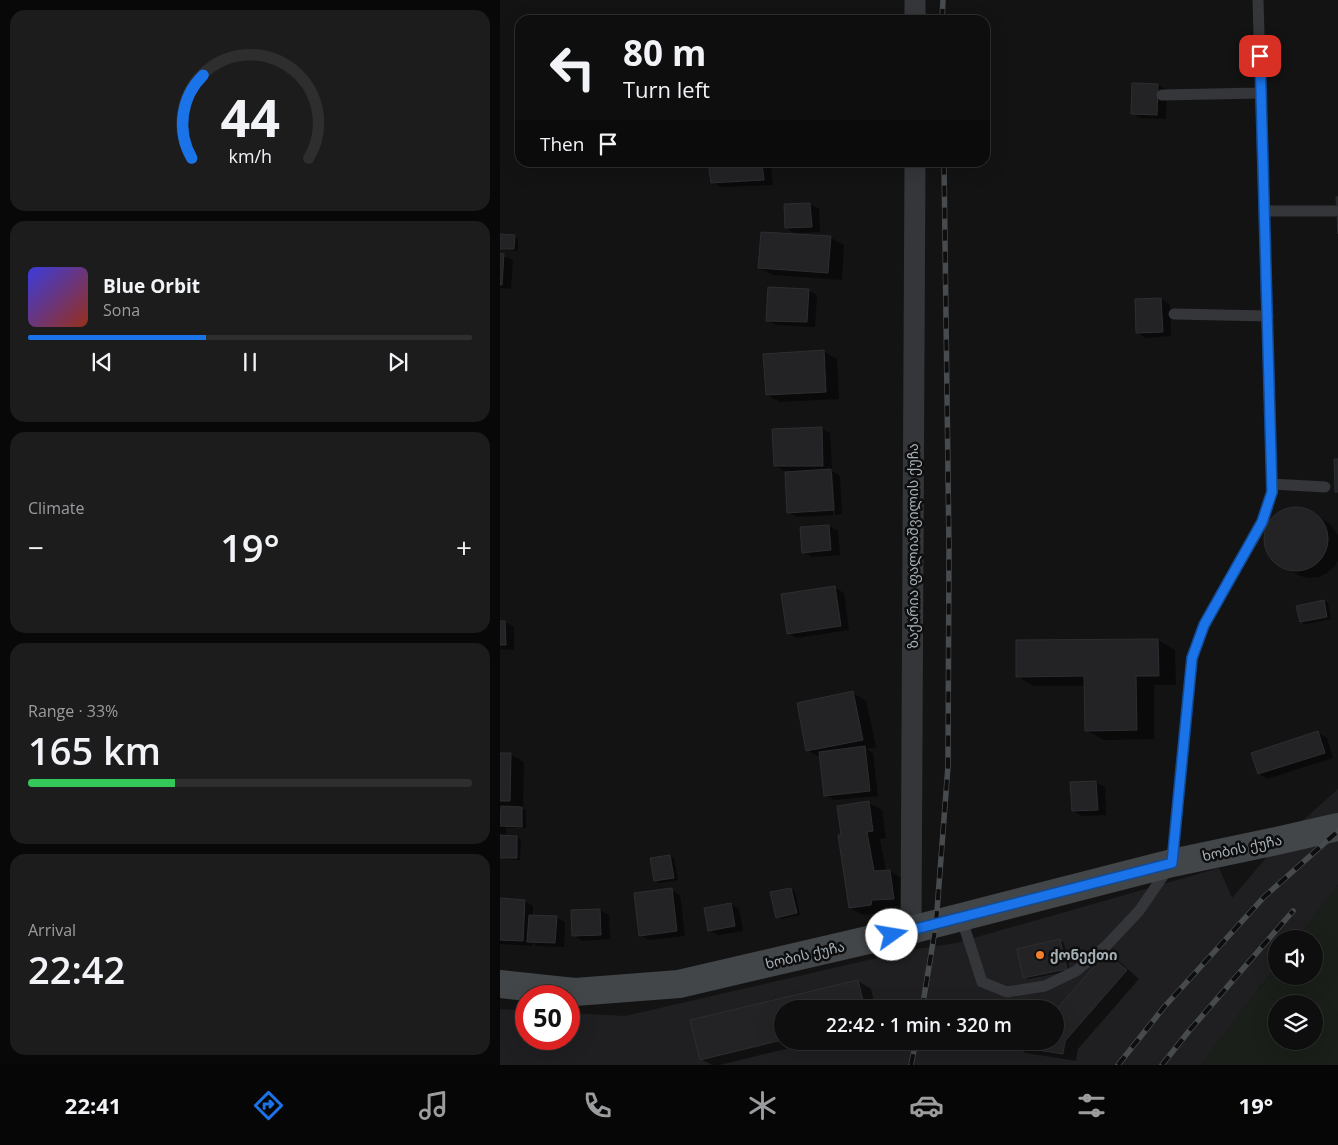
<!DOCTYPE html>
<meta charset="utf-8">
<style>
body{margin:0;font-family:"Open Sans","Noto Sans Georgian",sans-serif;background:#1c1c1d;color:#f1f3f6;height:100vh;display:flex;flex-direction:column;font-size:19px;white-space:nowrap}
*{box-sizing:border-box;margin:0}
p{font-size:16px;color:#9b9c9e}
.icon{flex:none;width:28px;height:28px;fill:none;stroke:currentColor;stroke-width:2;stroke-linecap:round;stroke-linejoin:round}
.map{position:relative;flex:1;overflow:hidden}
.side{display:flex;flex-direction:column;gap:10px;padding:10px;background:#080808;width:500px}
.side>*{flex:none}
.top-card{position:absolute;left:15px;top:15px;width:475px;height:152px;border-radius:15px;box-shadow:0 5px 20px #0002,0 0 0 1px #2e2e2f;background:#0e0e0f;color:#f1f3f6;overflow:hidden}
.controls{position:absolute;left:768px;top:930px;display:grid;gap:10px}
.controls a{display:grid;place-items:center;width:55px;height:55px;border-radius:50%;background:#0e0e0f;box-shadow:0 5px 20px #0002,0 0 0 1px #2e2e2f;font-size:25px}
.speed{position:absolute;left:15px;top:985px;display:flex;gap:10px;font-size:25px;font-weight:700;text-align:center}
.speed>*{display:grid;place-content:center;width:65px;height:65px;border-radius:50%;background:#0e0e0f;box-shadow:0 5px 20px #0002,0 0 0 1px #2e2e2f;line-height:1}
.speed .limit{border:8px solid #d22;background:#fff;color:#111}
.pin{position:absolute;display:grid;place-items:center;width:42px;height:42px;color:#fff;margin:-21px;border-radius:10px;box-shadow:0 2px 8px #0006}
.me{position:absolute;width:55px;margin:-28px;rotate:77deg;stroke-linejoin:round;filter:drop-shadow(0 0 4px #0008)}
.turn{display:flex;align-items:center;gap:18px;height:105px;padding:0 25px;font-size:22px}
.turn .icon{width:65px;height:65px;stroke-width:2.5}
.turn b{display:block;font-size:35px;line-height:42px}
.then{display:flex;align-items:center;height:48px;padding:0 25px;background:#0003;gap:10px;font-size:19px}
.big{font-size:38px;font-weight:600;line-height:1.1}
.side .widget{flex:1;display:flex;flex-direction:column;justify-content:center;gap:8px;min-width:0;padding:0 18px;border-radius:15px;background:#1c1c1d}
.side .dial{align-items:center;gap:0}
.dial svg{height:130px;overflow:visible;fill:none;stroke:#2e2e2f;stroke-width:7;stroke-linecap:round;text-anchor:middle}
.dial text{fill:#f1f3f6;stroke:none}
.song{display:flex;align-items:center;gap:15px}
.cover{width:60px;height:60px;border-radius:8px;background:linear-gradient(135deg,hsl(240 70% 55%),hsl(10 70% 35%))}
.played{height:5px;border-radius:2px;background:linear-gradient(90deg,#1a73e8 40%,#2e2e2f 40%)}
.keys{display:flex;justify-content:space-around;direction:ltr}
.heat{display:flex;justify-content:space-between;align-items:center;font-size:28px;direction:ltr}
.charge{height:8px;border-radius:4px;background:linear-gradient(90deg,#34c759 33%,#2e2e2f 0)}
.trip{position:absolute;left:274px;top:1000px;width:290px;height:50px;border-radius:25px;background:#0e0e0f;box-shadow:0 5px 20px #0002,0 0 0 1px #2e2e2f;font-weight:600;line-height:50px;text-align:center}
.tab-bar{display:flex;height:80px;justify-content:space-around;align-items:center;background:#060606;color:#9b9c9e}
.tab-bar .icon{width:35px;height:35px}
.tab-bar .selected{color:#1a73e8}
.tab-bar b{font-size:22px;color:#f1f3f6}
main{display:flex;flex:1;min-height:0}
.map>svg:first-child{display:block}
</style>
<main>
<section class="side">
<div class="widget dial"><svg viewBox="0 0 100 80">
<path d="M14 69A42 42 0 1 1 86 69"/>
<path d="M14 69A42 42 0 0 1 21 18" stroke="#1a73e8"/>
<text x="50" y="56" font-size="32" font-weight="700">44</text>
<text x="50" y="72" font-size="11">km/h</text>
</svg></div>
<div class="widget">
<div class="song"><i class="cover"></i><div><b>Blue Orbit</b><p>Sona</p></div></div>
<div class="played"></div>
<div class="keys"><svg class="icon" aria-label="previous" viewBox="0 0 24 24"><path d="M18 5L8 12l10 7zM5 5v14"/></svg><svg class="icon" aria-label="pause" viewBox="0 0 24 24"><path d="M8 5v14M16 5v14"/></svg><svg class="icon" aria-label="next" viewBox="0 0 24 24"><path d="M6 5l10 7-10 7zM19 5v14"/></svg></div>
</div>
<div class="widget"><p>Climate</p>
<div class="heat"><a>−</a><b class="big">19°</b><a>+</a></div>
</div>
<div class="widget"><p>Range · 33%</p><b class="big">165 km</b><div class="charge"></div></div>
<div class="widget"><p>Arrival</p><b class="big">22:42</b></div>
</section>
<div class="map">
<svg width="838" height="1065" viewBox="0 0 838 1065">
<rect width="100%" height="100%" fill="#131314"/>
<path fill="#1f1f21" fill-rule="evenodd" d="M 838,789 L 838,885 L 797,939 L 776,939 L 776,966 L 701,1065 L 0,1065 L 0,1009 L 26,1011 L 26,1039 L 69,1039 L 69,1013 L 125,1016 L 411,950 L 456,943 L 719,868 L 732,898 L 781,840 ZM 282,1009 L 555,1009 L 555,1041 L 282,1041 Z"/>
<path fill="#1a1f19" fill-rule="evenodd" d="M 838,885 L 838,1065 L 701,1065 L 776,966 L 776,976 L 814,976 L 814,939 L 797,939 ZM 776,1004 L 814,1004 L 814,1041 L 776,1041 Z"/>
<path fill="#0007" d="M 658,85 L 667,90 L 666,119 L 641,118 L 632,113 Z
M 210,162 L 270,162 L 273,185 L 221,187 L 212,182 Z
M 310,204 L 319,209 L 320,232 L 295,233 L 286,228 L 285,206 Z
M 262,233 L 331,238 L 344,245 L 342,280 L 273,275 L 259,268 Z
M 14,236 L 18,239 L 18,251 L 3,250 L 0,248 Z
M 0,255 L 13,260 L 11,289 L 0,288 Z
M 308,290 L 317,295 L 315,327 L 276,325 L 267,320 Z
M 661,299 L 670,305 L 671,336 L 646,338 L 638,333 Z
M 323,351 L 337,359 L 339,399 L 280,402 L 267,395 Z
M 321,428 L 330,433 L 332,471 L 340,476 L 342,514 L 335,515 L 333,474 L 330,474 L 333,515 L 297,517 L 288,512 L 297,471 L 284,471 L 276,466 Z
M 798,508 L 807,510 L 830,524 L 838,535 L 838,560 L 835,566 L 827,573 L 819,577 L 809,578 L 800,576 L 791,571 L 777,563 L 770,556 L 766,547 L 765,538 L 768,528 L 772,520 L 779,513 L 788,509 Z
M 329,526 L 338,531 L 340,555 L 312,557 L 303,552 Z
M 335,588 L 344,593 L 349,630 L 297,638 L 288,633 Z
M 824,601 L 828,603 L 831,619 L 805,624 L 801,622 Z
M 0,622 L 5,622 L 14,627 L 14,650 L 0,649 Z
M 658,640 L 675,650 L 676,685 L 654,685 L 654,739 L 604,740 L 586,730 L 586,686 L 534,686 L 517,676 Z
M 353,693 L 366,701 L 376,747 L 366,749 L 373,753 L 378,796 L 334,800 L 326,795 L 321,758 L 307,750 Z
M 818,733 L 827,738 L 833,758 L 767,779 L 759,774 Z
M 0,755 L 11,755 L 24,762 L 23,809 L 26,810 L 26,828 L 6,828 L 6,837 L 17,837 L 21,839 L 20,860 L 4,859 L 0,857 Z
M 596,782 L 605,787 L 606,815 L 582,816 L 573,811 Z
M 369,803 L 382,810 L 386,838 L 380,839 L 386,871 L 390,871 L 403,879 L 407,906 L 385,907 L 384,912 L 363,915 L 350,908 L 343,835 Z
M 170,856 L 174,858 L 178,880 L 159,883 L 155,880 Z
M 291,889 L 295,892 L 300,915 L 281,919 L 277,917 Z
M 171,890 L 180,895 L 185,936 L 149,940 L 140,935 Z
M 0,900 L 25,901 L 33,906 L 33,916 L 56,917 L 65,922 L 64,947 L 38,946 L 32,943 L 32,946 L 0,944 Z
M 231,904 L 239,909 L 243,931 L 218,935 L 209,930 Z
M 100,910 L 109,915 L 110,939 L 82,941 L 74,935 Z
M 560,940 L 564,943 L 570,971 L 528,979 L 524,977 Z
M 606,954 L 620,962 L 639,979 L 578,1049 L 576,1061 L 526,1053 L 513,1045 L 555,1041 L 555,1013 Z
M 358,981 L 371,989 L 376,1009 L 282,1009 L 282,1041 L 319,1041 L 220,1065 L 212,1065 L 201,1059 L 192,1021 Z"/>
<path fill="#232326" stroke="#2d2e31" d="M 267,17 L 267,20 L 225,20 Z
M 632,83 L 658,84 L 657,115 L 631,114 Z
M 208,162 L 262,162 L 264,180 L 211,183 Z
M 836,197 L 838,197 L 838,234 Z
M 310,203 L 312,227 L 285,228 L 284,204 Z
M 261,232 L 331,236 L 328,273 L 258,268 Z
M 0,234 L 15,235 L 14,249 L 0,249 Z
M 0,253 L 4,254 L 2,285 L 0,285 Z
M 268,287 L 309,289 L 307,322 L 266,321 Z
M 661,298 L 663,332 L 636,333 L 635,299 Z
M 324,350 L 326,392 L 266,395 L 263,354 Z
M 322,427 L 323,466 L 274,466 L 272,429 Z
M 834,459 L 838,459 L 838,492 L 835,492 Z
M 331,469 L 334,510 L 287,513 L 285,472 Z
M764 539a32 32 0 1 1 64 0a32 32 0 1 1-64 0Z
M 329,525 L 331,550 L 302,553 L 300,527 Z
M 335,586 L 341,626 L 287,634 L 281,594 Z
M 824,600 L 827,617 L 800,622 L 796,606 Z
M 0,621 L 5,621 L 6,645 L 0,645 Z
M 658,639 L 659,676 L 636,676 L 637,730 L 585,731 L 584,676 L 516,677 L 516,640 Z
M 353,691 L 363,740 L 306,751 L 297,703 Z
M 818,731 L 825,753 L 758,774 L 751,753 Z
M 365,746 L 370,791 L 324,796 L 319,752 Z
M 0,753 L 11,753 L 10,801 L 0,801 Z
M 596,781 L 598,810 L 572,811 L 570,782 Z
M 369,801 L 373,831 L 367,832 L 374,871 L 390,870 L 394,899 L 372,900 L 371,905 L 349,908 L 338,835 L 341,835 L 337,806 Z
M 1,806 L 22,807 L 22,827 L 0,826 Z
M 0,835 L 17,836 L 17,858 L 0,858 Z
M 170,855 L 174,878 L 154,881 L 150,858 Z
M 172,888 L 177,931 L 139,936 L 134,893 Z
M 291,888 L 297,913 L 276,918 L 270,892 Z
M 0,898 L 25,900 L 23,941 L 0,940 Z
M 231,903 L 235,926 L 208,931 L 204,908 Z
M 100,909 L 101,935 L 72,936 L 71,910 Z
M 29,915 L 57,916 L 55,943 L 27,942 Z
M 560,939 L 567,969 L 523,978 L 517,949 Z
M 606,953 L 627,970 L 565,1041 L 563,1054 L 512,1046 L 512,1041 L 555,1041 L 555,1011 Z
M 358,980 L 365,1009 L 282,1009 L 282,1040 L 200,1060 L 190,1020 Z"/>
<g fill="none" stroke-linecap="round" stroke-linejoin="round">
<path stroke="#343639" stroke-width="11" d="M 662,95 L 761,93
M 764,211 L 835,211
M 674,314 L 768,316
M 772,484 L 825,487
M 461,917 L 482,982 L 507,992 L 545,986 L 576,971 L 606,946 L 639,911 L 672,863 L 692,658 L 704,625 L 763,522 L 772,492 L 758,0"/>
<path stroke="#343639" stroke-width="21" d="M 415,20 L 415,0
M 411,930 L 415,162"/>
<path stroke="#424649" stroke-width="28" d="M 0,984 L 75,992 L 179,984 L 411,930 L 672,863 L 781,840 L 838,827"/>
<defs>
<path id="rail" d="M 442,20 L 443,0
M 422,1009 L 436,924 L 448,766 L 449,550 L 444,162
M 411,1065 L 416,1041
M 618,1065 L 665,1006 L 764,897 L 838,831
M 662,1065 L 689,1031 L 793,911"/>
</defs>
<use href="#rail" stroke="#474b4e" stroke-width="5.5"/>
<use href="#rail" stroke="#0e0e0f" stroke-width="4" stroke-dasharray="11" stroke-linecap="butt"/>
</g>
<g fill="none" stroke-linecap="round" stroke-linejoin="round">
<defs>
<path id="route" d="M 392,935 L 672,863 L 692,658 L 704,625 L 762,522 L 772,492 L 760,56"/>
</defs>
<use href="#route" stroke="#114b97" stroke-width="12"/>
<use href="#route" stroke="#1a73e8" stroke-width="9"/>
</g>
<circle fill="#f37e2c" stroke="#0e0e0f" stroke-width="2" cx="540" cy="955" r="5"/>
<g text-anchor="middle" stroke-width="5" stroke-linejoin="round" paint-order="stroke">
<g font-size="14" fill="#a4aeb5" stroke="#0e0e0f">
<text transform="translate(413 546) rotate(-90)" y="5">ზაქარია ფალიაშვილის ქუჩა</text>
<text transform="translate(742 848) rotate(-12)" y="5">ხობის ქუჩა</text>
<text transform="translate(305 955) rotate(-13)" y="5">ხობის ქუჩა</text>
</g>
<g font-size="14" font-weight="bold" fill="#a4aeb5" stroke="#0e0e0f" text-anchor="start">
<text x="550" y="960">ქონექთი</text>
</g>
</g>
</svg>
<div class="controls">
<a><svg class="icon" aria-label="sound" viewBox="0 0 24 24"><path d="M4 9h4l5-4v14l-5-4H4zM17 9q2 3 0 6"/></svg></a>
<a><svg class="icon" aria-label="layers" viewBox="0 0 24 24"><path d="M12 4l9 5-9 5-9-5zM3 14l9 5 9-5"/></svg></a>
</div>
<div class="speed"><div class="limit">50</div></div>
<div class="pin" style="left:760px;top:56px;background:#d93025"><svg class="icon" aria-label="arrive" viewBox="0 0 24 24"><path d="M6 21V4h12l-3 4 3 4H6"/></svg></div>
<svg class="me" style="left:392px;top:935px" viewBox="-20 -20 40 40"><circle r="19" fill="#fff"/><path d="M0-13L10 11 0 6-10 11z" fill="#1a73e8"/></svg>
<div class="trip">22:42 · 1 min · 320 m</div>
<div class="top-card">
<div class="turn"><svg class="icon" aria-label="left" viewBox="0 0 24 24"><path d="M17 20v-9H6M10 6l-5 5 5 5"/></svg><div><b>80 m</b>Turn left</div></div>
<div class="then">Then<svg class="icon" aria-label="arrive" viewBox="0 0 24 24"><path d="M6 21V4h12l-3 4 3 4H6"/></svg></div>
</div>
</div>
</main>
<nav class="tab-bar">
<b>22:41</b>
<svg class="icon selected" aria-label="directions" viewBox="0 0 24 24"><path d="M12 3l9 9-9 9-9-9zM9 14v-3h6M13 9l2 2-2 2"/></svg>
<svg class="icon" aria-label="music" viewBox="0 0 24 24"><path d="M9 18V5l10-2v13"/><circle cx="6" cy="18" r="3"/><circle cx="16" cy="16" r="3"/></svg>
<svg class="icon" aria-label="phone" viewBox="0 0 24 24"><path d="M5 4h4l2 5-3 2q2 4 5 5l2-3 5 2v4C11 20 4 13 5 4z"/></svg>
<svg class="icon" aria-label="climate" viewBox="0 0 24 24"><path d="M12 3v18M4 7l16 10M4 17L20 7"/></svg>
<svg class="icon" aria-label="car" viewBox="0 0 24 24"><path d="M5 17H2v-5l4-1 3-4h7l3 4 3 1v5h-3M9 17h6M6 11h13"/><circle cx="7" cy="17" r="2"/><circle cx="17" cy="17" r="2"/></svg>
<svg class="icon" aria-label="filters" viewBox="0 0 24 24"><path d="M4 7h16M4 17h16"/><circle cx="9" cy="7" r="2"/><circle cx="15" cy="17" r="2"/></svg>
<b>19°</b>
</nav>
